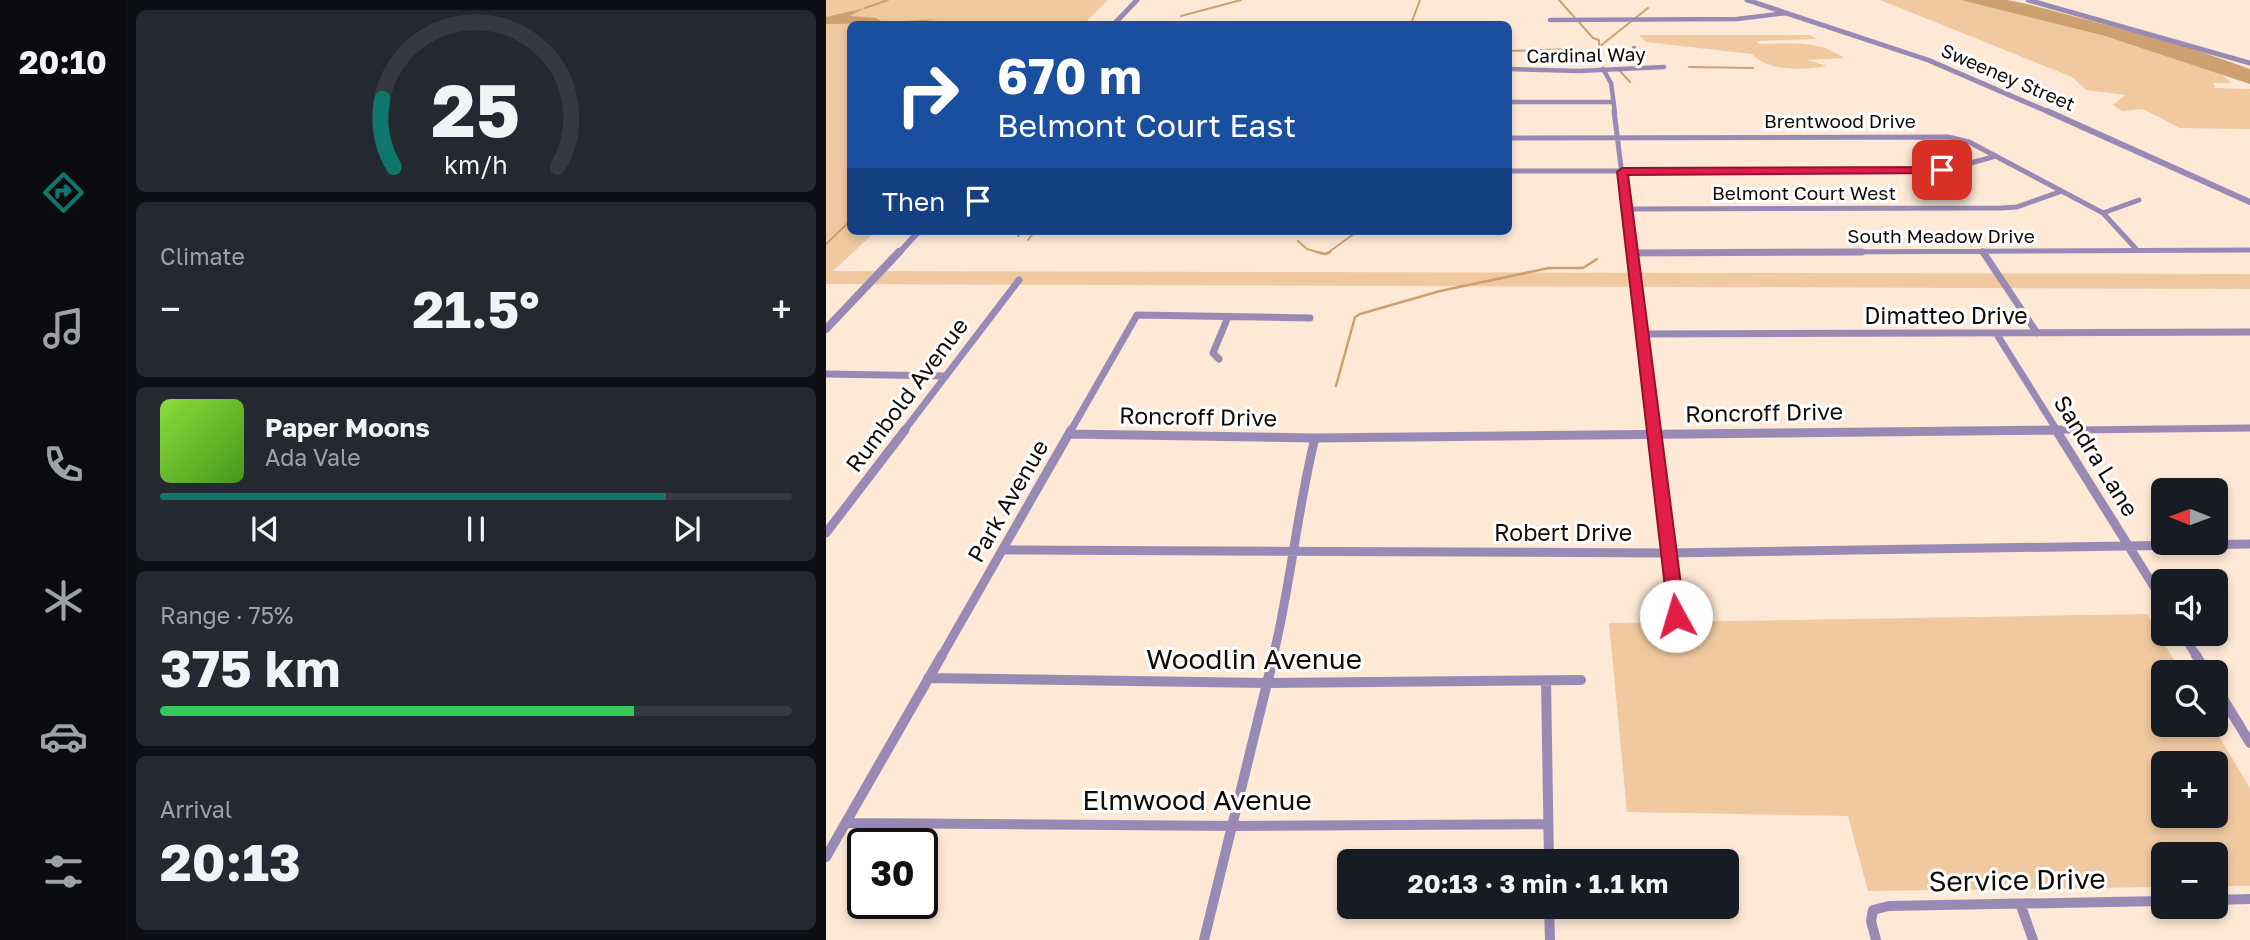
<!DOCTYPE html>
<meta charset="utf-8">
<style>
body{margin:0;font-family:"Golos Text",sans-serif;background:#242831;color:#f1f3f6;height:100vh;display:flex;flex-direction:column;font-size:26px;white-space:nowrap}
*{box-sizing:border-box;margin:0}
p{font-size:23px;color:#9ea1a6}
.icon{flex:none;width:38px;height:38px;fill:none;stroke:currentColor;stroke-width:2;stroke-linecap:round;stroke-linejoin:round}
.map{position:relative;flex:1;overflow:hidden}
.side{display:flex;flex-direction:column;gap:10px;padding:10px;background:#0d0f14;width:700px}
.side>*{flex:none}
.banner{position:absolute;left:21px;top:21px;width:665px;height:214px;border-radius:10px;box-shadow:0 4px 10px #0003;background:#1a4fa0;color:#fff;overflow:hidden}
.needle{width:46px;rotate:271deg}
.tools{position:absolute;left:1325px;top:478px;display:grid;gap:14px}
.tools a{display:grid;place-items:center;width:77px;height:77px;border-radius:10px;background:#171b24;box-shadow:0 4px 10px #0003;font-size:35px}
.speed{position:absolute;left:21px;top:828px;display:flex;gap:14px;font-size:35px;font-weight:700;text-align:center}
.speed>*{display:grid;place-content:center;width:91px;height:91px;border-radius:50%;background:#171b24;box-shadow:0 4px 10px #0003;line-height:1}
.speed .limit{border:4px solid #111;border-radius:10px;background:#fff;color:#111}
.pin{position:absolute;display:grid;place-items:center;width:60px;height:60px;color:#fff;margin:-30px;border-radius:14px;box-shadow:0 4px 10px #0006}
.me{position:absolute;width:77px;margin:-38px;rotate:354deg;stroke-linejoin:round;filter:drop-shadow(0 0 5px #0008)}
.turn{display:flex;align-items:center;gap:24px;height:147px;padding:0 35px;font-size:32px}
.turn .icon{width:91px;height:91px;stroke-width:2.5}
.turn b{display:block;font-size:49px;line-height:60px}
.then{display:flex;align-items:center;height:66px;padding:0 35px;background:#0003;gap:14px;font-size:26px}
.big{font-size:52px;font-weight:700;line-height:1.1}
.side .card{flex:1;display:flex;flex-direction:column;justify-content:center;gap:10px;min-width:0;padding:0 24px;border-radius:10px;background:#242831}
.side .dial{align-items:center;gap:0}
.dial svg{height:182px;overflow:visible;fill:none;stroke:#363941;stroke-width:7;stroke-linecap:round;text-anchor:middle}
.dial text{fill:#f1f3f6;stroke:none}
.song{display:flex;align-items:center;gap:21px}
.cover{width:84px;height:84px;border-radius:10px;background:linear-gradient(135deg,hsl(90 70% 55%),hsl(100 70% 35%))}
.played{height:7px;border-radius:4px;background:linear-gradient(90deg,#0f766e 80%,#363941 80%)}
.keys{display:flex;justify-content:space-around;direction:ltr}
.heat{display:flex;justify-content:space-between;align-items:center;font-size:38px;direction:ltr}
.charge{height:10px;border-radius:5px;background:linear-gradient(90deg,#34c759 75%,#363941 0)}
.trip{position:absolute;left:511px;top:849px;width:402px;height:70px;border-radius:10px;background:#171b24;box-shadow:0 4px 10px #0003;font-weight:700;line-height:70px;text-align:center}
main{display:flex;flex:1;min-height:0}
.tabs{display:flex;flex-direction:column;width:126px;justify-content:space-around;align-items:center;background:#090b0e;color:#9ea1a6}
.tabs .icon{width:49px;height:49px}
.tabs .on{color:#0f766e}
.tabs b{font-size:32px;color:#f1f3f6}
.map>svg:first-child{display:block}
</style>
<main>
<nav class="tabs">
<b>20:10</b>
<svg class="icon on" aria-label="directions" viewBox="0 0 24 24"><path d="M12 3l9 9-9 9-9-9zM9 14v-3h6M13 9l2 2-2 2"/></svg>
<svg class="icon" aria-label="music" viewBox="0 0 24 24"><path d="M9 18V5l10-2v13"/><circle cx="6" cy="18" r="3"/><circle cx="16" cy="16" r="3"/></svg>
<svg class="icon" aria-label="phone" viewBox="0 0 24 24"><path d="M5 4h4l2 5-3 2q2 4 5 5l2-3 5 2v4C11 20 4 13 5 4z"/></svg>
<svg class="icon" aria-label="climate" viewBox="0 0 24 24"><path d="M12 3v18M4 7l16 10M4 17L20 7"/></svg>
<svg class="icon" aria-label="car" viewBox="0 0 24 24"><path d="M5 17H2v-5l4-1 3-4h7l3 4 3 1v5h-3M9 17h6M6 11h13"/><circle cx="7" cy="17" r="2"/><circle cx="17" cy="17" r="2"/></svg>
<svg class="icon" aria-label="filters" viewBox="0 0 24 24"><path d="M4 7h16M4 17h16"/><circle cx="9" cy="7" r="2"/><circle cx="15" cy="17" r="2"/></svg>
</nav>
<section class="side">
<div class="card dial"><svg viewBox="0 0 100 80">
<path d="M14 69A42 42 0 1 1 86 69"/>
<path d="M14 69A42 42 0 0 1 9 39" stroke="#0f766e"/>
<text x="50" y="56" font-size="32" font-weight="700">25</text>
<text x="50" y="72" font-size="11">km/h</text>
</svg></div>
<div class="card"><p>Climate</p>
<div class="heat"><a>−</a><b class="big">21.5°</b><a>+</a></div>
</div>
<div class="card">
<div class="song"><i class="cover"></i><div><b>Paper Moons</b><p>Ada Vale</p></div></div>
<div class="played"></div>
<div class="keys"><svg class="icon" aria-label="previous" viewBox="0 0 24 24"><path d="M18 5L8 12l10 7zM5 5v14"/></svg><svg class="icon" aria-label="pause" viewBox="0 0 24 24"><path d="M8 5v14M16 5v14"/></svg><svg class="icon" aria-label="next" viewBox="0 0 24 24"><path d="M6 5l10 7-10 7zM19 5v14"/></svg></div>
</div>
<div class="card"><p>Range · 75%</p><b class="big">375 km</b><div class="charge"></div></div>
<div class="card"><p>Arrival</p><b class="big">20:13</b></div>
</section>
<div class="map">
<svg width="1424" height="940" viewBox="0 0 1424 940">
<rect width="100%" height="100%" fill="#fde9d5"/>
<path fill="#f0c9a1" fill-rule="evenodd" d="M 0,0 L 282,0 L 258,24 L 24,24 L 24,231 L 50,231 L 7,271 L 1424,274 L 1424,289 L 0,284 Z
M 1054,0 L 1135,0 L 1151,3 L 1279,36 L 1394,73 L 1405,83 L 1387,83 L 1389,88 L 1424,89 L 1424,129 L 1354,128 L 1317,109 L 1296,111 L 1287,105 L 1299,95 L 1260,90 L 1246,77 Z
M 813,35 L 983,35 L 991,39 L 931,41 L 932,44 C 963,44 992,39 1018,58 L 981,60 L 1001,66 C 978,70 942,72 926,54 L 820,42 Z
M 1321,614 L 1355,672 L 1337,672 L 1337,724 L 1386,725 L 1424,788 L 1424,886 L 1390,886 L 1390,854 L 1337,854 L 1337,887 L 1042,891 L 1022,816 L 801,812 L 783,623 ZM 1337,763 L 1390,763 L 1390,816 L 1337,816 Z"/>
<path fill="#cda070" d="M 1135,0 L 1181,0 L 1201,4 L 1356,45 L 1424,69 L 1424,84 L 1279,36 Z
M 39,8 L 24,16 L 50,18 L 57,22 L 113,19 L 88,23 L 0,24 L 0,17 Z"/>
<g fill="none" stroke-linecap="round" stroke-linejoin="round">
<path stroke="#cda070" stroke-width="2" d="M 733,0 L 749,18
M 39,8 L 62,0
M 355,16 L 415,0
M 752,21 L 767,38 L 773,40 L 773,47 L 822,8
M 585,24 L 594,0
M 682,51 L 749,49
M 863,67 L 927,68
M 793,70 L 804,82
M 192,236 L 197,231
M 202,240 L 209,231
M 472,241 L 481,249 L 498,254
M 0,244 L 24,221
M 500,254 L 532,231"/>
<path stroke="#cda070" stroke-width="2.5" d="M 491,252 L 499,254 L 504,252
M 510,386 L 529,317 L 534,314 L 614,291 L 723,268 L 757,268 L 771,259"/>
<path stroke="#998ab5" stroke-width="4.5" d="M 724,20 L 911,19 L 961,13
M 808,48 L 812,67
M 683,69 L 753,71 L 838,67
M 777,69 L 785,83 L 789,113
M 682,102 L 787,102"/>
<path stroke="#998ab5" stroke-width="5" d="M 788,111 L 806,254
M 682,138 L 1122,137 L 1143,142 L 1277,213 L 1311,250
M 682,171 L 1116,171 L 1170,156
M 800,209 L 1175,208 L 1191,207 L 1236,191
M 1277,213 L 1313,200
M 1156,251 L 1158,254
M 806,253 L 1424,250"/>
<path stroke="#998ab5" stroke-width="7" d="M 806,252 L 828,432
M 1157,252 L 1211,333
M 806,253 L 1036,252
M 1170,333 L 1232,432
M 815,334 L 1424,332
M 393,359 L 387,353 L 402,317
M 0,374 L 120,376
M 77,432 L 193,280
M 244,432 L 311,315 L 484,318
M 1071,432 L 1424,428"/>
<path stroke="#998ab5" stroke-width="9" d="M 827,430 L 850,616
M 1230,430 L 1337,601
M 243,434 L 489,438 L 1234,430
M 0,533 L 79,430
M 176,550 L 843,553 L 1424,544
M 1357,634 L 1371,657
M 115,657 L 245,430
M 447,657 C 465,584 471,510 489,438"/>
<path stroke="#998ab5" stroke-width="10" d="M 1370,655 L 1380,672
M 102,678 L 440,683 L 755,680
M 720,681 L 723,861
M 1390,687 L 1424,743
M 20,823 L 408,826 L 722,824
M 0,857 L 116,655
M 1390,900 L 1424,899
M 723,906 L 724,940
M 1195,906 L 1207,940
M 378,940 L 448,655
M 1050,940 L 1045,921 L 1047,910 L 1063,906 L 1337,901"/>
<path stroke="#998ab5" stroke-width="5" d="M 921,0 L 1102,60 L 1225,113
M 1202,0 L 1424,63
M 288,24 L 311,0"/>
<path stroke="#998ab5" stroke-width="6" d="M 1221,111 L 1424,202
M 72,254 L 93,231"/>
<path stroke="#998ab5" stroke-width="8" d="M 0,329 L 73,252"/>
</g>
<path fill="#e11d48" stroke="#92132f" stroke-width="2" d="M 1116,167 L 1120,168 L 1120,173 L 802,175 L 859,616 L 857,622 L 850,624 L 843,622 L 791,172 L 796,168 Z"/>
<g text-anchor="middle" stroke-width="6" stroke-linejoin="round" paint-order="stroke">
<g font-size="19" fill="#110a05" stroke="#fff">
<text transform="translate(760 55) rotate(-1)" y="7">Cardinal Way</text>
<text transform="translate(1182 77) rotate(23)" y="7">Sweeney Street</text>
<text x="1014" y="128">Brentwood Drive</text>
<text x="978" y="200">Belmont Court West</text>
<text x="1115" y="243">South Meadow Drive</text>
</g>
<g font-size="23" fill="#110a05" stroke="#fff">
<text x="1120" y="324">Dimatteo Drive</text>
<text transform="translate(81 395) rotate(-53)" y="8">Rumbold Avenue</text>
<text transform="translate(938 413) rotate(-1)" y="8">Roncroff Drive</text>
<text transform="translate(372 417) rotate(1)" y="8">Roncroff Drive</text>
<text transform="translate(1270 456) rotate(58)" y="8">Sandra Lane</text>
<text transform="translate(182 501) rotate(-60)" y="8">Park Avenue</text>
<text x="737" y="541">Robert Drive</text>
</g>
<g font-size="28" fill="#110a05" stroke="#fff">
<text x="428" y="669">Woodlin Avenue</text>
<text x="371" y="810">Elmwood Avenue</text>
<text transform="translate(1191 880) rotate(-1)" y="10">Service Drive</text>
</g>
</g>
</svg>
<div class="tools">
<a><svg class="needle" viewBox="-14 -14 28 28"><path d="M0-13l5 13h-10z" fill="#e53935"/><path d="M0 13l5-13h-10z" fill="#9ea1a6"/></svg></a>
<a><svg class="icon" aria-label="sound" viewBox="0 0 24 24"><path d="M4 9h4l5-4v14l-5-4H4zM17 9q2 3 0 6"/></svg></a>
<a><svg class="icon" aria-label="search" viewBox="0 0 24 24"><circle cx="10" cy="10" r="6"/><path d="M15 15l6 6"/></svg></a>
<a>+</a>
<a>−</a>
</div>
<div class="speed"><div class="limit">30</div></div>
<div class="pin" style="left:1116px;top:170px;background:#d93025"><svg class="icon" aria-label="arrive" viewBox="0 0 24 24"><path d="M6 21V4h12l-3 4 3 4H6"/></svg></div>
<svg class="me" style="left:850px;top:616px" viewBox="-20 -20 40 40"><circle r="19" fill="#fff"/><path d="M0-13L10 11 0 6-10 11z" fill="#e11d48"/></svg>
<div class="trip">20:13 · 3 min · 1.1 km</div>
<div class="banner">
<div class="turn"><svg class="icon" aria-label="right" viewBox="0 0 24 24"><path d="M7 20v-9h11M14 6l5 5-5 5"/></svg><div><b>670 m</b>Belmont Court East</div></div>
<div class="then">Then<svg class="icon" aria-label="arrive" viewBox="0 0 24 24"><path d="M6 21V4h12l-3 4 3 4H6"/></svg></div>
</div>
</div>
</main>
